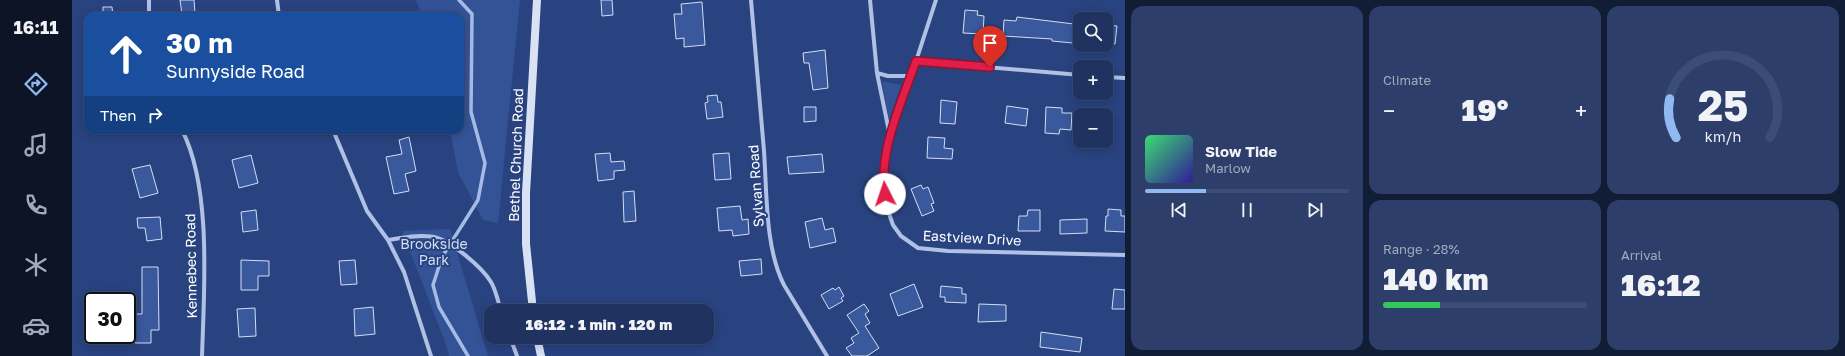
<!DOCTYPE html>
<meta charset="utf-8">
<style>
body{margin:0;font-family:"Golos Text",sans-serif;background:#2c3e69;color:#f1f3f6;height:100vh;display:flex;flex-direction:column;font-size:15px;white-space:nowrap}
*{box-sizing:border-box;margin:0}
p{font-size:13px;color:#a1aabd}
.icon{flex:none;width:22px;height:22px;fill:none;stroke:currentColor;stroke-width:2;stroke-linecap:round;stroke-linejoin:round}
.map{position:relative;flex:1;overflow:hidden}
.drawer{display:flex;flex-direction:column;gap:6px;padding:6px;background:#111c35;width:720px}
.drawer>*{flex:none}
.top-card{position:absolute;left:12px;top:12px;width:380px;height:122px;border-radius:12px;box-shadow:0 2px 10px #0003,0 0 0 1px #3c4d75;background:#1a4fa0;color:#fff;overflow:hidden}
.fabs{position:absolute;left:1001px;top:12px;display:grid;gap:8px}
.fabs a{display:grid;place-items:center;width:40px;height:40px;border-radius:8px;background:#1f3260;box-shadow:0 2px 10px #0003,0 0 0 1px #3c4d75;font-size:20px}
.speed{position:absolute;left:12px;top:292px;display:flex;gap:8px;font-size:20px;font-weight:700;text-align:center}
.speed>*{display:grid;place-content:center;width:52px;height:52px;border-radius:50%;background:#1f3260;box-shadow:0 2px 10px #0003,0 0 0 1px #3c4d75;line-height:1}
.speed .limit{border:2px solid #111;border-radius:6px;background:#fff;color:#111}
.pin{position:absolute;display:grid;place-items:center;width:34px;height:34px;color:#fff;margin:-41px -17px;border-radius:50% 50% 50% 0;rotate:-45deg;box-shadow:0 0 4px #0007}
.pin .icon{rotate:45deg}
.me{position:absolute;width:44px;margin:-22px;rotate:356deg;stroke-linejoin:round;filter:drop-shadow(0 0 3px #0008)}
.turn{display:flex;align-items:center;gap:14px;height:84px;padding:0 16px;font-size:18px}
.turn .icon{width:52px;height:52px;stroke-width:2.5}
.turn b{display:block;font-size:28px;line-height:34px}
.then{display:flex;align-items:center;height:38px;padding:0 16px;background:#0003;gap:8px;font-size:15px}
.big{font-size:30px;font-weight:800;line-height:1.1}
.drawer .widget{flex:1;display:flex;flex-direction:column;justify-content:center;gap:6px;min-width:0;padding:0 14px;border-radius:12px;background:#2c3e69}
.drawer .dial{align-items:center;gap:0}
.dial svg{height:104px;overflow:visible;fill:none;stroke:#3c4d75;stroke-width:7;stroke-linecap:round;text-anchor:middle}
.dial text{fill:#f1f3f6;stroke:none}
.song{display:flex;align-items:center;gap:12px}
.cover{width:48px;height:48px;border-radius:6px;background:linear-gradient(135deg,hsl(140 70% 55%),hsl(250 70% 35%))}
.played{height:4px;border-radius:2px;background:linear-gradient(90deg,#90b9f0 30%,#3c4d75 30%)}
.keys{display:flex;justify-content:space-around;direction:ltr}
.heat{display:flex;justify-content:space-between;align-items:center;font-size:22px;direction:ltr}
.charge{height:6px;border-radius:3px;background:linear-gradient(90deg,#34c759 28%,#3c4d75 0)}
.drawer .tiles{flex:1;display:grid;gap:6px;grid-template-columns:repeat(3,1fr)}
.widget:first-child{grid-row:span 2}
.trip{position:absolute;left:412px;top:304px;width:230px;height:40px;border-radius:12px;background:#1f3260;box-shadow:0 2px 10px #0003,0 0 0 1px #3c4d75;font-weight:800;line-height:40px;text-align:center}
main{display:flex;flex:1;min-height:0}
.dock{display:flex;flex-direction:column;width:72px;justify-content:space-around;align-items:center;background:#0c1426;color:#a1aabd}
.dock .icon{width:28px;height:28px}
.dock .current{color:#90b9f0}
.dock b{font-size:18px;color:#f1f3f6}
.map>svg:first-child{display:block}
</style>
<main>
<nav class="dock">
<b>16:11</b>
<svg class="icon current" aria-label="directions" viewBox="0 0 24 24"><path d="M12 3l9 9-9 9-9-9zM9 14v-3h6M13 9l2 2-2 2"/></svg>
<svg class="icon" aria-label="music" viewBox="0 0 24 24"><path d="M9 18V5l10-2v13"/><circle cx="6" cy="18" r="3"/><circle cx="16" cy="16" r="3"/></svg>
<svg class="icon" aria-label="phone" viewBox="0 0 24 24"><path d="M5 4h4l2 5-3 2q2 4 5 5l2-3 5 2v4C11 20 4 13 5 4z"/></svg>
<svg class="icon" aria-label="climate" viewBox="0 0 24 24"><path d="M12 3v18M4 7l16 10M4 17L20 7"/></svg>
<svg class="icon" aria-label="car" viewBox="0 0 24 24"><path d="M5 17H2v-5l4-1 3-4h7l3 4 3 1v5h-3M9 17h6M6 11h13"/><circle cx="7" cy="17" r="2"/><circle cx="17" cy="17" r="2"/></svg>
</nav>
<div class="map">
<svg width="1053" height="356" viewBox="0 0 1053 356">
<rect width="100%" height="100%" fill="#294380"/>
<path fill="#345397" d="M 344,0 L 448,0 L 426,223 L 411,220 L 386,172 L 378,130 L 388,130 L 388,16 L 350,16 Z
M 810,81 L 829,85 L 817,120 Z
M 378,229 L 416,356 L 377,356 L 372,339 L 330,231 Z"/>
<g fill="none" stroke-linecap="round" stroke-linejoin="round">
<path stroke="#a5bbe5" stroke-width="3.5" d="M 387,0 L 400,14 L 399,112 L 413,163 L 406,200 L 370,257 L 361,285 L 367,307 L 396,356"/>
</g>
<path fill="#3a589c" stroke="#d3def4" d="M 108,0 L 122,0 L 123,13 L 110,14 Z
M 529,0 L 540,0 L 541,15 L 530,16 Z
M 630,2 L 633,45 L 612,47 L 612,38 L 604,39 L 602,14 L 610,14 L 609,4 Z
M 31,7 L 40,7 L 41,16 L 31,16 Z
M 893,10 L 906,11 L 905,15 L 912,16 L 911,34 L 891,33 Z
M 945,17 L 1002,24 L 1001,43 L 980,41 L 980,39 L 931,36 L 932,20 L 944,21 Z
M 1034,25 L 1045,26 L 1043,44 L 1034,43 Z
M 753,50 L 756,88 L 741,90 L 737,63 L 732,63 L 731,53 Z
M 645,95 L 646,102 L 649,102 L 651,117 L 635,119 L 633,103 L 636,102 L 635,96 Z
M 869,100 L 885,102 L 883,124 L 868,123 Z
M 935,106 L 956,109 L 954,126 L 933,123 Z
M 732,107 L 744,107 L 744,121 L 732,122 Z
M 974,107 L 990,108 L 990,113 L 1000,113 L 999,130 L 988,129 L 987,134 L 973,133 Z
M 337,137 L 344,171 L 333,174 L 337,191 L 322,194 L 314,157 L 330,154 L 327,140 Z
M 856,137 L 873,138 L 872,148 L 881,149 L 880,159 L 855,158 Z
M 538,153 L 539,162 L 552,161 L 553,170 L 542,171 L 542,179 L 526,181 L 523,154 Z
M 657,153 L 659,179 L 643,180 L 641,154 Z
M 750,154 L 752,172 L 717,174 L 715,157 Z
M 179,155 L 186,183 L 167,188 L 160,160 Z
M 78,165 L 86,193 L 68,198 L 60,169 Z
M 849,185 L 851,189 L 856,187 L 862,203 L 859,204 L 862,211 L 850,216 L 839,189 Z
M 562,191 L 564,221 L 552,222 L 551,192 Z
M 668,206 L 670,220 L 676,219 L 677,234 L 661,236 L 660,230 L 647,231 L 645,208 Z
M 1036,209 L 1049,210 L 1049,216 L 1053,216 L 1053,232 L 1033,231 L 1034,216 L 1036,216 Z
M 184,210 L 186,230 L 171,232 L 169,212 Z
M 956,210 L 968,210 L 968,231 L 946,231 L 947,216 L 955,216 Z
M 88,217 L 90,239 L 75,241 L 73,228 L 66,228 L 65,218 Z
M 750,218 L 753,230 L 761,228 L 764,242 L 738,248 L 733,222 Z
M 1015,219 L 1015,233 L 988,234 L 988,220 Z
M 689,259 L 690,274 L 669,276 L 667,261 Z
M 169,260 L 197,261 L 197,276 L 186,276 L 186,290 L 169,290 Z
M 283,260 L 285,284 L 269,285 L 267,261 Z
M 70,267 L 86,267 L 87,330 L 79,330 L 79,343 L 63,343 L 63,330 L 59,330 L 59,321 L 63,321 L 62,314 L 70,314 Z
M 842,284 L 851,307 L 826,316 L 818,294 Z
M 869,286 L 890,288 L 890,294 L 894,294 L 894,303 L 873,302 L 873,297 L 868,297 Z
M 767,287 L 772,296 L 769,298 L 771,301 L 757,309 L 749,295 L 761,288 L 763,290 Z
M 1042,289 L 1053,290 L 1053,309 L 1040,309 Z
M 792,304 L 797,311 L 793,314 L 798,323 L 793,326 L 807,348 L 795,356 L 780,356 L 774,348 L 782,343 L 779,338 L 787,333 L 775,315 Z
M 907,304 L 934,305 L 934,321 L 906,322 Z
M 301,307 L 303,334 L 283,336 L 282,309 Z
M 183,308 L 184,336 L 167,337 L 165,309 Z
M 969,332 L 1010,338 L 1008,352 L 968,347 Z"/>
<g fill="none" stroke-linecap="round" stroke-linejoin="round">
<path stroke="#b1c1e5" stroke-width="4" d="M 205,0 L 207,16
M 679,0 C 683,50 688,101 692,151 C 695,193 693,248 712,285 L 755,356
M 798,0 L 805,73 L 818,136
M 864,0 L 812,159 L 811,184 L 814,205 L 821,225 L 829,236 L 846,248 L 876,251 L 1053,255
M 77,16 L 77,0
M 843,61 L 1008,75
M 805,73 L 816,76 L 838,76
M 1034,77 L 1053,78
M 110,130 C 140,188 132,291 130,356
M 261,130 L 295,211 L 316,240 L 332,272 L 359,356
M 316,240 C 330,238 347,234 362,237 C 379,241 410,267 419,282 C 424,290 426,302 429,311
M 438,337 L 445,356"/>
<path stroke="#d9e2f5" stroke-width="8" d="M 461,311 L 454,244 L 454,193 L 465,0
M 465,337 L 469,356"/>
</g>
<g fill="none" stroke-linecap="round" stroke-linejoin="round">
<defs>
<path id="route" d="M 813,194 C 806,152 830,101 844,61 L 918,67"/>
</defs>
<use href="#route" stroke="#92132f" stroke-width="10"/>
<use href="#route" stroke="#e11d48" stroke-width="7"/>
</g>
<g text-anchor="middle" stroke-width="4" stroke-linejoin="round" paint-order="stroke">
<g font-size="14" fill="#fff" stroke="#294380">
<text transform="translate(444 155) rotate(-88)" y="5">Bethel Church Road</text>
<text transform="translate(684 186) rotate(-94)" y="5">Sylvan Road</text>
<text transform="translate(900 238) rotate(3)" y="5">Eastview Drive</text>
<text transform="translate(119 266) rotate(-91)" y="5">Kennebec Road</text>
</g>
<g font-size="14" fill="#d3def4" stroke="#294380">
<text x="362" y="249">Brookside<tspan x="362" dy="16">Park</tspan></text>
</g>
</g>
</svg>
<div class="fabs">
<a><svg class="icon" aria-label="search" viewBox="0 0 24 24"><circle cx="10" cy="10" r="6"/><path d="M15 15l6 6"/></svg></a>
<a>+</a>
<a>−</a>
</div>
<div class="speed"><div class="limit">30</div></div>
<div class="pin" style="left:918px;top:67px;background:#d93025"><svg class="icon" aria-label="arrive" viewBox="0 0 24 24"><path d="M6 21V4h12l-3 4 3 4H6"/></svg></div>
<svg class="me" style="left:813px;top:194px" viewBox="-20 -20 40 40"><circle r="19" fill="#fff"/><path d="M0-13L10 11 0 6-10 11z" fill="#e11d48"/></svg>
<div class="trip">16:12 · 1 min · 120 m</div>
<div class="top-card">
<div class="turn"><svg class="icon" aria-label="ahead" viewBox="0 0 24 24"><path d="M12 20V5M6 11l6-6 6 6"/></svg><div><b>30 m</b>Sunnyside Road</div></div>
<div class="then">Then<svg class="icon" aria-label="right" viewBox="0 0 24 24"><path d="M7 20v-9h11M14 6l5 5-5 5"/></svg></div>
</div>
</div>
<section class="drawer">
<div class="tiles">
<div class="widget">
<div class="song"><i class="cover"></i><div><b>Slow Tide</b><p>Marlow</p></div></div>
<div class="played"></div>
<div class="keys"><svg class="icon" aria-label="previous" viewBox="0 0 24 24"><path d="M18 5L8 12l10 7zM5 5v14"/></svg><svg class="icon" aria-label="pause" viewBox="0 0 24 24"><path d="M8 5v14M16 5v14"/></svg><svg class="icon" aria-label="next" viewBox="0 0 24 24"><path d="M6 5l10 7-10 7zM19 5v14"/></svg></div>
</div>
<div class="widget"><p>Climate</p>
<div class="heat"><a>−</a><b class="big">19°</b><a>+</a></div>
</div>
<div class="widget dial"><svg viewBox="0 0 100 80">
<path d="M14 69A42 42 0 1 1 86 69"/>
<path d="M14 69A42 42 0 0 1 9 39" stroke="#90b9f0"/>
<text x="50" y="56" font-size="32" font-weight="700">25</text>
<text x="50" y="72" font-size="11">km/h</text>
</svg></div>
<div class="widget"><p>Range · 28%</p><b class="big">140 km</b><div class="charge"></div></div>
<div class="widget"><p>Arrival</p><b class="big">16:12</b></div>
</div>
</section>
</main>
